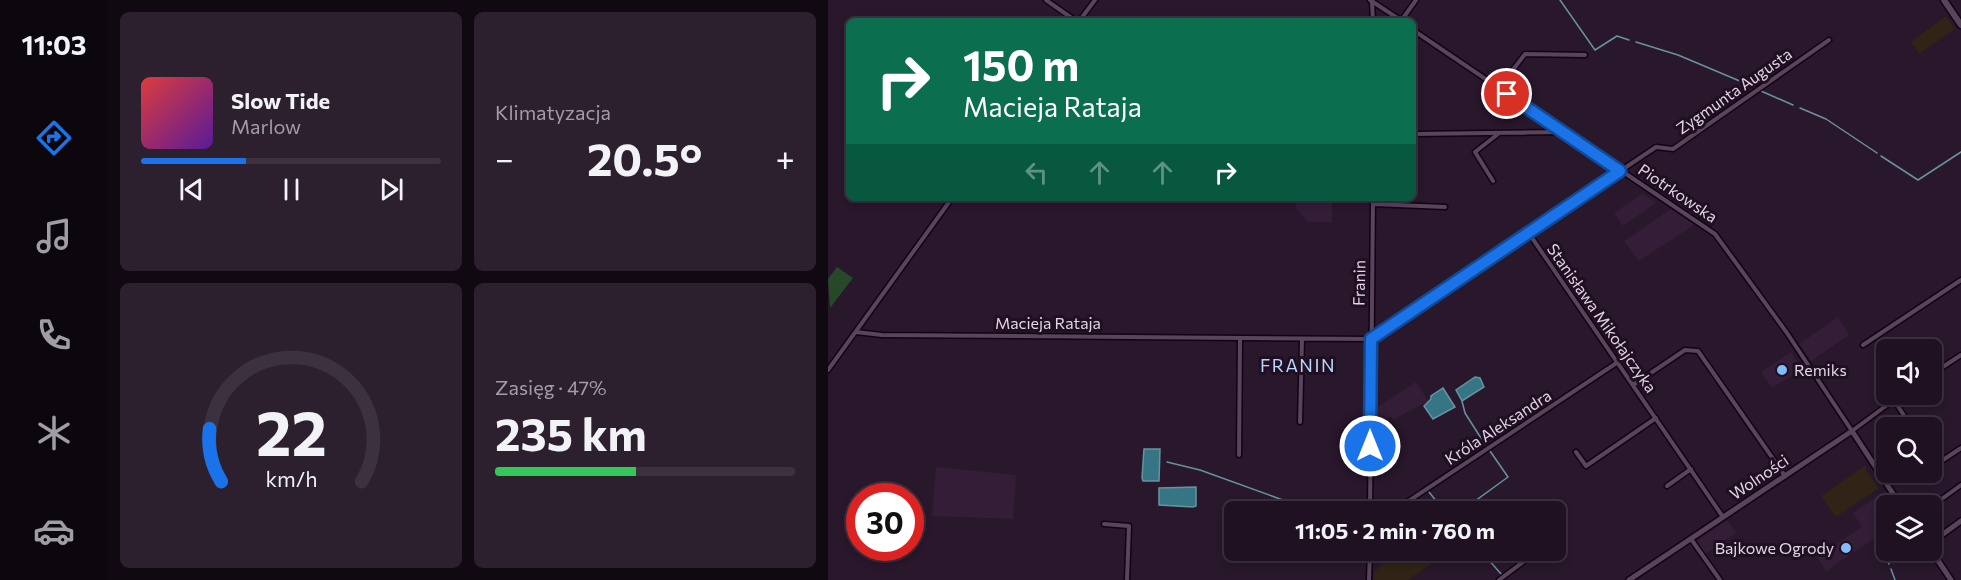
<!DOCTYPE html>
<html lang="pl">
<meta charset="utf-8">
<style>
body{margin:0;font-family:Commissioner,sans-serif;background:#2c1f2e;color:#f1f3f6;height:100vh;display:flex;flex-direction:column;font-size:22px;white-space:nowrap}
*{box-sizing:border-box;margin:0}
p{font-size:20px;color:#a19da5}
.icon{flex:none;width:33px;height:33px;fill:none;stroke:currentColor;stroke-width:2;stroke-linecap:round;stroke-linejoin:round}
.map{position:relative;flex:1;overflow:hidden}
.side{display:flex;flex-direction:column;gap:12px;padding:12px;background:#110912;width:720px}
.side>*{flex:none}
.guide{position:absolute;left:18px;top:18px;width:570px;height:183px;border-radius:9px;box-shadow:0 3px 9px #0003,0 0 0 2px #3c313f;background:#0b6e4f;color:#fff;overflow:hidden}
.tools{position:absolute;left:1048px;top:339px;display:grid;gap:12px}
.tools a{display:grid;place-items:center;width:66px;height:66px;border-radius:9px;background:#1f1121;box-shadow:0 3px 9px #0003,0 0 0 2px #3c313f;font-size:30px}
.speed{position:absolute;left:18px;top:483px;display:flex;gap:12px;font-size:30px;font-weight:700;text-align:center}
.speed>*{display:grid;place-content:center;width:78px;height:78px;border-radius:50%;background:#1f1121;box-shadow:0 3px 9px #0003,0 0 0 2px #3c313f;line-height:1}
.speed .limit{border:9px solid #d22;background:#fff;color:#111}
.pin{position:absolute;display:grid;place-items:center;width:51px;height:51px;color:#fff;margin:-26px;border:3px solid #fff;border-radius:50%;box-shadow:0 2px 6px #0007}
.me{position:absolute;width:66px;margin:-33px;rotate:0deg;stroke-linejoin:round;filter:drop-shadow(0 0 4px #0008)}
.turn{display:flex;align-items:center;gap:21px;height:126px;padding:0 18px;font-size:27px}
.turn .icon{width:78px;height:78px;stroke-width:2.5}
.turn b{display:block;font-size:42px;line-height:51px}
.lanes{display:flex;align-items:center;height:57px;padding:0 18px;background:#0003;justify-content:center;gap:30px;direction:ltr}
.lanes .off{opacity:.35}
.big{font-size:45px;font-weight:700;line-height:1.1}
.side .card{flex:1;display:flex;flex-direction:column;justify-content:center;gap:9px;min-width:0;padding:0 21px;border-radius:9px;background:#2c1f2e}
.side .dial{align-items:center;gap:0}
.dial svg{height:156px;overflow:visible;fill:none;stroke:#3c313f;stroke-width:7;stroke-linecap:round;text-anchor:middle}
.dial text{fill:#f1f3f6;stroke:none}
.song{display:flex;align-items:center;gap:18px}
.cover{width:72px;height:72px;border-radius:9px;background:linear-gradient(135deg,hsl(0 70% 55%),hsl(270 70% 35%))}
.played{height:6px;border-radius:3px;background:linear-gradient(90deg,#1a73e8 35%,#3c313f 35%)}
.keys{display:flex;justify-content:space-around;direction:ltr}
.heat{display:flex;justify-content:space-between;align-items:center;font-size:33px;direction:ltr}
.charge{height:9px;border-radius:4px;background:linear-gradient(90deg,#34c759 47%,#3c313f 0)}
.side .tiles{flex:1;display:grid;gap:12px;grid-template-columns:repeat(2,1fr)}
.trip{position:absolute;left:396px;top:501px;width:342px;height:60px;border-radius:9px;background:#1f1121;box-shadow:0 3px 9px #0003,0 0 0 2px #3c313f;font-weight:700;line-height:60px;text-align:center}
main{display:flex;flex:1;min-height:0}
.tabs{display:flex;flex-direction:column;width:108px;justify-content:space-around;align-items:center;background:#0c070d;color:#a19da5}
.tabs .icon{width:42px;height:42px}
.tabs .current{color:#1a73e8}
.tabs b{font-size:27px;color:#f1f3f6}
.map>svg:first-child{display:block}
</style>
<main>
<nav class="tabs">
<b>11:03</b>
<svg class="icon current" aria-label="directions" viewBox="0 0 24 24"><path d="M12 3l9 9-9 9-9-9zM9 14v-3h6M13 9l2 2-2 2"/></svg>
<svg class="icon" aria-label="music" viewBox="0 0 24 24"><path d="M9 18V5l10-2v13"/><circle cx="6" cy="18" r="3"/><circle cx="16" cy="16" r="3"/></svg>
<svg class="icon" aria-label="phone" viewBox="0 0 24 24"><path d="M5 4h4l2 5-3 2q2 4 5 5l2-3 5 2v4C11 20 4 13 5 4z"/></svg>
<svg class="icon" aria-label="climate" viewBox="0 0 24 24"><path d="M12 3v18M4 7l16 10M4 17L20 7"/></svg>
<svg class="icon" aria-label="car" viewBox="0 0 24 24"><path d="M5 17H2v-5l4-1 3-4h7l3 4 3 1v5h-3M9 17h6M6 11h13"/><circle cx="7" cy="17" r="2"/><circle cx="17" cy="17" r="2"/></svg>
</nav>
<section class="side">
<div class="tiles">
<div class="card">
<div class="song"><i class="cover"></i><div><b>Slow Tide</b><p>Marlow</p></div></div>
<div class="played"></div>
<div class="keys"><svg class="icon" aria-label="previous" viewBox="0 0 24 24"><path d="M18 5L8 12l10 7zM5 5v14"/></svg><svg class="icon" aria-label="pause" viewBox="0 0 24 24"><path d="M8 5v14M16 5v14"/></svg><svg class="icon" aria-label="next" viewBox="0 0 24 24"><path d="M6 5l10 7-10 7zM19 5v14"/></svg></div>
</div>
<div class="card"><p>Klimatyzacja</p>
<div class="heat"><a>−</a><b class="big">20.5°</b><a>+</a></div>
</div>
<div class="card dial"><svg viewBox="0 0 100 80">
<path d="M14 69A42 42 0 1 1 86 69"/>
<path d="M14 69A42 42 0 0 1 8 42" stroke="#1a73e8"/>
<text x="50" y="56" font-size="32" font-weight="700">22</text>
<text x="50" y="72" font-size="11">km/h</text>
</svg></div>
<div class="card"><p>Zasięg · 47%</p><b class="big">235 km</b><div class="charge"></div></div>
</div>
</section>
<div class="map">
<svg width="1133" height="580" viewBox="0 0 1133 580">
<rect width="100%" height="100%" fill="#29172c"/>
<path fill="#2f2415" d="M 1118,16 L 1127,29 L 1091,54 L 1083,42 Z
M 1038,465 L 1038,470 L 1051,488 L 1008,517 L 993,496 Z
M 575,550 L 612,551 L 615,555 L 580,580 L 545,580 L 546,571 Z"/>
<path fill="#341d37" d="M 815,193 L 828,203 L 795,226 L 786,213 Z
M 438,198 L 504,198 L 504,222 L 480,222 L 468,208 L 468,203 L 438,202 Z
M 843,209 L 866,225 L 811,261 L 796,241 Z
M 1010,317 L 1021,335 L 983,361 L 971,344 Z
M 963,352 L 974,369 L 944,388 L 933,372 Z
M 588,382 L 600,401 L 565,420 L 563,417 L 548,425 L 545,410 Z
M 108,467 L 188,475 L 185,519 L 104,516 Z
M 1056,492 L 1064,505 L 1059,506 L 1059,530 L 998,571 L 989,557 L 1034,527 L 1025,513 Z
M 899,520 L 908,533 L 877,554 L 869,544 L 870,540 Z"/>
<path fill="#274829" d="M 9,267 L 25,278 L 2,308 L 0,279 Z"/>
<path fill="#357584" stroke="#6992a0" stroke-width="1.5" d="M 647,377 L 652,378 L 656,387 L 634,401 L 628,390 Z
M 615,388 L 627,407 L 605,419 L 596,406 L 603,399 L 603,396 Z
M 316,449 L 332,449 L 331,481 L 315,481 L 314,478 Z
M 368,487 L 368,506 L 365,507 L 331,505 L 331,488 Z"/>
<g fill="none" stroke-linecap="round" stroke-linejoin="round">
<path stroke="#6992a0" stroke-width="1.5" d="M 732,0 L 767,50 L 789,36 L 801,40
M 808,42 L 850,55 L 926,87
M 933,91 L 965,105
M 972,108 L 998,119 L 1049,153
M 1053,156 L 1090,180 L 1133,152
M 634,401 L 637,413 L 658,446
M 339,462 L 372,470 L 488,512
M 601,492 L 617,512
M 567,507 L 597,487
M 632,512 L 680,477 L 662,451
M 1059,531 L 1051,538 L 1061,564
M 652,550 L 674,575
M 1063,569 L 1067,580"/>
<defs>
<path id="minor" d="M 218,0 L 248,21
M 542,0 L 574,21
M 544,2 L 545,21
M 252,20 L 267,0
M 252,21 L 289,21
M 573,21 L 588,0
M 585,30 L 887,234 L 959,333 L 1024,431 L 1074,394
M 661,81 L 681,75 L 697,54 L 757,55
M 585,134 L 735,132
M 665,181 L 647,152 L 670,134
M 545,204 L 617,207
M 700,232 L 895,517
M 28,332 L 54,335 L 542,339 L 828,147 L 845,149 L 1001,40
M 1035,345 L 1133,280
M 0,370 L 124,198
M 1104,374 L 1133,355
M 805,385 L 857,350 L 870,351 L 957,476
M 1066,400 L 1084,428
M 472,422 L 474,339
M 748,452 L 758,466 L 828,418
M 411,455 L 412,339
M 1104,458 L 1109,464 L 1133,448
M 839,486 L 863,469
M 1104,506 L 1133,485
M 542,512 L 545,198
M 564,512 L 790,362
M 276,524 L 301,526 L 299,580
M 863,539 L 892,580
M 541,580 L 542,550
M 671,580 L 711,550"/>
<path id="tertiary" d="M 1104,542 L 1133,521
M 1103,550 L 1123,580
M 801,580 L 1024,431 L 1073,506"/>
<path id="secondary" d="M 1116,0 L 1133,25"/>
</defs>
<use href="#minor" stroke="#110314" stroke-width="7"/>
<use href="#tertiary" stroke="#110314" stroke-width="8"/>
<use href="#secondary" stroke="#110314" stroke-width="9"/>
<use href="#minor" stroke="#59445c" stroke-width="4"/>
<use href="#tertiary" stroke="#59445c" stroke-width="5"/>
<use href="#secondary" stroke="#59445c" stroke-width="6"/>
</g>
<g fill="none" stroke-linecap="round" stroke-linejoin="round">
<defs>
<path id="route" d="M 542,446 L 543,339 L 792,171 L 679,94"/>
</defs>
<use href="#route" stroke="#114b97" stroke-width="15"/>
<use href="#route" stroke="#1a73e8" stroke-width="10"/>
</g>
<g fill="#83bcfb" stroke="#200e22" stroke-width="2">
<circle cx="954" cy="370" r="6"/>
<circle cx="1018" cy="548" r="6"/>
</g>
<g text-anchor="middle" stroke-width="6" stroke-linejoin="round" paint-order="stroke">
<g font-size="16" fill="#e1d5e3" stroke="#200e22">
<text transform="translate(906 91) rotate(-35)" y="6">Zygmunta Augusta</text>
<text transform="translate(850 193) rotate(34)" y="6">Piotrkowska</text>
<text transform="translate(531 283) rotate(-89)" y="6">Franin</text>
<text transform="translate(774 318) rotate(55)" y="6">Stanisława Mikołajczyka</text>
<text x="220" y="329">Macieja Rataja</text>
<text transform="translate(670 427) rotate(-33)" y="6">Króla Aleksandra</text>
<text transform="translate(931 477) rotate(-34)" y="6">Wolności</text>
</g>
<g font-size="16" fill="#e1d5e3" stroke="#200e22" text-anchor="start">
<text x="966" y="376">Remiks</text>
<text x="1006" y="554" text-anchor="end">Bajkowe Ogrody</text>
</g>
<g font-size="18" letter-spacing="1.5" fill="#b8d8fb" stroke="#200e22">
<text x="470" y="372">FRANIN</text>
</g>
</g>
</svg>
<div class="tools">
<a><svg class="icon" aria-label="sound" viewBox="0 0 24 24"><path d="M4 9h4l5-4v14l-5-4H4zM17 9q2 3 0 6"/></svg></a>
<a><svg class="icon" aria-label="search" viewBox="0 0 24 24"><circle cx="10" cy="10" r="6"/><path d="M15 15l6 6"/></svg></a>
<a><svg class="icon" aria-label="layers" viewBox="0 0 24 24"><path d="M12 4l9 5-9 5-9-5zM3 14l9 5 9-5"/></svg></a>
</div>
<div class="speed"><div class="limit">30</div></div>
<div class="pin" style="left:679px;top:94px;background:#d93025"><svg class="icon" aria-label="arrive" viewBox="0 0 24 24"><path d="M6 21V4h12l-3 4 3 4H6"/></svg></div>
<svg class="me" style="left:542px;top:446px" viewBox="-20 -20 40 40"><circle r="17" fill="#1a73e8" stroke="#fff" stroke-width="3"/><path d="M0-11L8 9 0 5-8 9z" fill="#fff"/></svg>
<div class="trip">11:05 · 2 min · 760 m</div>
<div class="guide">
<div class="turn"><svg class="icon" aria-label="right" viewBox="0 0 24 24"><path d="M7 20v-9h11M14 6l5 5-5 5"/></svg><div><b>150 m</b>Macieja Rataja</div></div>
<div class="lanes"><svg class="icon off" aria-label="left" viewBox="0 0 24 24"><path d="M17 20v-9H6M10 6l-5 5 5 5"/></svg><svg class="icon off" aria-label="ahead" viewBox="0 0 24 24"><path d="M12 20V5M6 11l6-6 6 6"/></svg><svg class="icon off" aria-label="ahead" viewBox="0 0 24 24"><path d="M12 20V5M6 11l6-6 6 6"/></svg><svg class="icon" aria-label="right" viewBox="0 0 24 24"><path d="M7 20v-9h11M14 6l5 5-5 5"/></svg></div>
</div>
</div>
</main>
